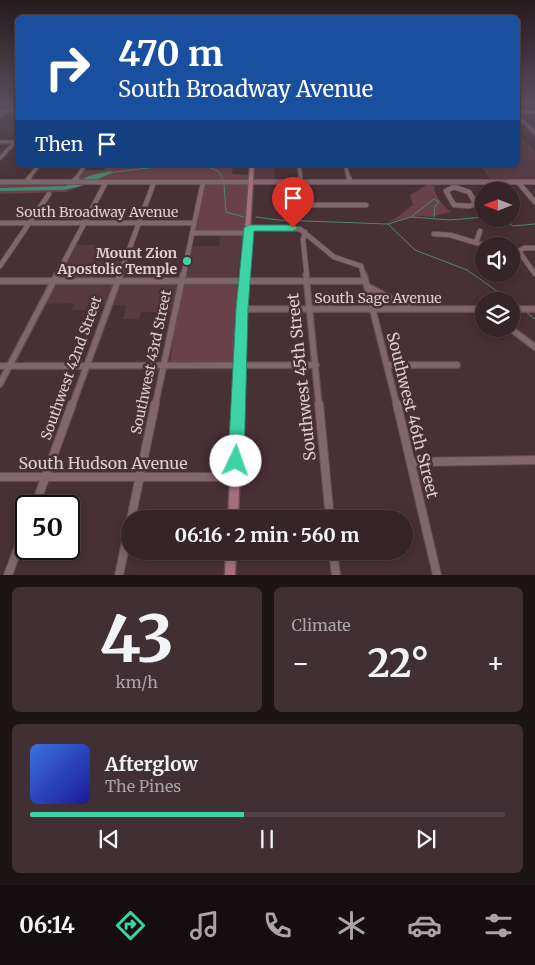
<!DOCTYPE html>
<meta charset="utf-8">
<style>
body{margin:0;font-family:Merriweather,serif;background:#403034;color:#f1f3f6;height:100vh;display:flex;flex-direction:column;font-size:19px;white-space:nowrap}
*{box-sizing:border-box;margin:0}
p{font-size:16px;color:#aaa4a8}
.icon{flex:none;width:28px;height:28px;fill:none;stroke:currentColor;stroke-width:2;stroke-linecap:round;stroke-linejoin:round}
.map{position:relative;height:575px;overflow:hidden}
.details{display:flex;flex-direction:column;gap:12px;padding:12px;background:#1d1416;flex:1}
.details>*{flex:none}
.top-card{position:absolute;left:15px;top:15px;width:505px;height:152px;border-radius:8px;box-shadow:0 2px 8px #0003,0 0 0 1px #4f4145;background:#1a4fa0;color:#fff;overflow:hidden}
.needle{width:32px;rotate:270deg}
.tools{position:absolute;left:475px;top:182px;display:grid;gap:10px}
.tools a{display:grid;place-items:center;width:45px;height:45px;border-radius:50%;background:#352428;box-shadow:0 2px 8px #0003,0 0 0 1px #4f4145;font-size:25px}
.speed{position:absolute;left:15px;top:495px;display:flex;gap:10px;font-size:25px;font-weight:700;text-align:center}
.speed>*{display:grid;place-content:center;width:65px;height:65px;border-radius:50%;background:#352428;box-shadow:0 2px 8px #0003,0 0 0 1px #4f4145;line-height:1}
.speed .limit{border:2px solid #111;border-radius:8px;background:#fff;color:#111}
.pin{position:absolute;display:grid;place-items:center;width:42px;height:42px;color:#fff;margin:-51px -21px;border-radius:50% 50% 50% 0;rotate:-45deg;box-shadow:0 0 5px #0007}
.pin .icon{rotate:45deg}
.me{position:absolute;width:55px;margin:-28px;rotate:3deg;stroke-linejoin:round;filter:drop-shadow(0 0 4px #0008)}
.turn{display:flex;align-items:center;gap:18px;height:105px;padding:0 20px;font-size:22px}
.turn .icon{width:65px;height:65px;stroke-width:2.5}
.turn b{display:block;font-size:35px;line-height:42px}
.then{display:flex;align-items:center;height:48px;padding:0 20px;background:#0003;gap:10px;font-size:19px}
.big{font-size:38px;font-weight:700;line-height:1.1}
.details .card{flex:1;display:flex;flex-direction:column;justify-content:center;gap:8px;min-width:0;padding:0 18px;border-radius:8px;background:#403034}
.details .dial{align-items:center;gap:0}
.dial b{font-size:65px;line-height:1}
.song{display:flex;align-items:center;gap:15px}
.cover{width:60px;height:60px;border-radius:8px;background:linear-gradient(135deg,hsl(220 70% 55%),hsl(240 70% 35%))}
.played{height:5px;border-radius:2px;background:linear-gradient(90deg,#3cd4a4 45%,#4f4145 45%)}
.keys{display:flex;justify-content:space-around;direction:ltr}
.heat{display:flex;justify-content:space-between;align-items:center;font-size:28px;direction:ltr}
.details .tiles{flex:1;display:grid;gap:12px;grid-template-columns:1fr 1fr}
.card:last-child{grid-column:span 2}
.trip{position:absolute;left:121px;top:510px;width:292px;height:50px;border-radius:25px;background:#352428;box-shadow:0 2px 8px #0003,0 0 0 1px #4f4145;font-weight:700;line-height:50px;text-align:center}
.dock{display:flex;height:80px;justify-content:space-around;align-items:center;background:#150e10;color:#aaa4a8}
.dock .icon{width:35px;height:35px}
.dock .on{color:#3cd4a4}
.dock b{font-size:22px;color:#f1f3f6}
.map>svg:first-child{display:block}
</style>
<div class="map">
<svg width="535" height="575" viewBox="0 0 535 575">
<rect width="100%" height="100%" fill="#473036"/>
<path fill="#573941" d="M 518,133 L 535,152 L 535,180 L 491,180 L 480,165 L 518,165 Z
M 256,167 L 274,167 L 275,181 L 255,181 Z
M 221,234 L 244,236 L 237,278 L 185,278 L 192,246 L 219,246 Z
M 75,245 L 101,245 L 94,261 L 122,261 L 115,278 L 59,278 Z
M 56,283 L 178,283 L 172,312 L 141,312 L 139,319 L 123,319 L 126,307 L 124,305 L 88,305 L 86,310 L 71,310 L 74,303 L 45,304 Z"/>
<path fill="#68414b" d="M 107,165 L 233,165 L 232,174 L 248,175 L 244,231 L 195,231 L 205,181 L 95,181 L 66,192 L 0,194 L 0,183 L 76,181 L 84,170 L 104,170 Z
M 427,183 L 440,184 L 441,185 L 434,186 C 435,196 443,206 451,212 L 431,217 L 420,216 L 387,222 L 396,218 L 413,205 L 410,195 L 425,186 Z
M 185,284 L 236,284 L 238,287 L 236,361 L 232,364 L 172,364 L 170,362 L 177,312 Z"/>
<path fill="#478970" d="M 110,171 L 115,172 L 78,187 L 63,190 L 0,191 L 0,188 L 66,186 L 92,175 Z"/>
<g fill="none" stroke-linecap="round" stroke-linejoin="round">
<path stroke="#478970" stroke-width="1" d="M 204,165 L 218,171 L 224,180
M 115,172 L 172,165
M 224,184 L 226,212 L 244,217
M 412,216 L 434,199 L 439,202 L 435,206 L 434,217
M 256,217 L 278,220 L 388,224 L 415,250 L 467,270 L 511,301
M 503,219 L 513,226 L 535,224
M 388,224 L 411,217 L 450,220 L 484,217
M 512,302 L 518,307
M 526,312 L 535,319"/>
<defs>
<path id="minor-far3" d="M 0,116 L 13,104
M 518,116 L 535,133
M 0,142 L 14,142
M 0,158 L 18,139
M 299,165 L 301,179
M 345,165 L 349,179
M 28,179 L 39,165
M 76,179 L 85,165"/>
<path id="minor-far2" d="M 300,178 L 301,182
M 349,178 L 350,182
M 0,182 L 535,182
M 26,182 L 29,178
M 72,182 L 77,178
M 294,182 L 297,205
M 518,182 L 535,202
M 454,187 L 469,192 L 476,204 L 469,206 L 454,205 L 446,191 Z
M 284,205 L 366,205
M 0,223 L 194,223
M 249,228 L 300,229 L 334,257 L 361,266 L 364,277
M 305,232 L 303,240 L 307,277
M 192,233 L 249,233
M 434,234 L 450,235 L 487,246
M 476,243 L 480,231
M 511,253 L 520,253
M 520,253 L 535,274
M 520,253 L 519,251 L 524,248 L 535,248
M 0,266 L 49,194
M 56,277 L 106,182
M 119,277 L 154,182
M 183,277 L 203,182"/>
<path id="minor-far1" d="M 306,275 L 319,406
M 364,275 L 397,406
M 0,281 L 365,281
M 367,286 L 408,308
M 242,309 L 484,309
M 511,309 L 535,309
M 511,329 L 535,347
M 388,365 L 457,365
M 0,366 L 316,365
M 0,384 L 57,275
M 72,406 L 120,275
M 155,406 L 183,275"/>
<path id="minor" d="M 319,404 L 330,519
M 397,404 L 437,575
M 411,462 L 535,460
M 0,477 L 235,477
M 35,506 L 72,404
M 131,519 L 155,404
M 333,551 L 336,575
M 8,575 L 26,528
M 119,575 L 130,523"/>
<path id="major" d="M 0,110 L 18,110 L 18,112 L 0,112 Z
M 518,111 L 535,111 L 535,113 L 518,113 Z
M 250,165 L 254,165 L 245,309 L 238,519 L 228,519 L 239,309 Z
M 226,551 L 236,551 L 235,575 L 225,575 Z"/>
</defs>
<use href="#minor-far3" stroke="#624f53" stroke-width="5"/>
<use href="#minor-far2" stroke="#624f53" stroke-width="6"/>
<use href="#minor-far1" stroke="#624f53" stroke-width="8"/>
<use href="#minor" stroke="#624f53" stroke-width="10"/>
<use href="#major" stroke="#624f53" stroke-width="3"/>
<use href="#minor-far3" stroke="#81666d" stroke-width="3"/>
<use href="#minor-far2" stroke="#81666d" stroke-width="4.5"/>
<use href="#minor-far1" stroke="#81666d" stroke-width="5.5"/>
<use href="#minor" stroke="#81666d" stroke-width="8"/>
<use href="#major" fill="#a76e7e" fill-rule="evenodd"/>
</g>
<linearGradient id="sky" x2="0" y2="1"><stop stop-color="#271a1e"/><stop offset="0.56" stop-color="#584e5d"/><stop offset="1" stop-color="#584e5d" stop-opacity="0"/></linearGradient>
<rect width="535" height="185" fill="url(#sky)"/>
<path fill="#3cd4a4" stroke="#278a6b" d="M 249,225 L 293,225 L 298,228 L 293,231 L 254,231 L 248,309 L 244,461 L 242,466 L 236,469 L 231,466 L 228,461 L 236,309 L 244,228 Z"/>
<circle fill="#3cd4a4" stroke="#473036" stroke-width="2" cx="187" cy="261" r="5"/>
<g text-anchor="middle" stroke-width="5" stroke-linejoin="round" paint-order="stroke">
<g font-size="14" fill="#ddced1" stroke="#473036">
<text x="97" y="217">South Broadway Avenue</text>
<text x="378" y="303">South Sage Avenue</text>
<text transform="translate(151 362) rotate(-78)" y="5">Southwest 43rd Street</text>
<text transform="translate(71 368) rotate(-70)" y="5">Southwest 42nd Street</text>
</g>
<g font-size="14" font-weight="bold" fill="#ddced1" stroke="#473036" text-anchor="end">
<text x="177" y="258">Mount Zion<tspan x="177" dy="16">Apostolic Temple</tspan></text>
</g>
<g font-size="16" fill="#ddced1" stroke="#473036">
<text transform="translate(301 377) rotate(-96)" y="6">Southwest 45th Street</text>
<text transform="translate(413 415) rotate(76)" y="6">Southwest 46th Street</text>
<text x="103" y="469">South Hudson Avenue</text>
</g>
</g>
</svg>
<div class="tools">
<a><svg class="needle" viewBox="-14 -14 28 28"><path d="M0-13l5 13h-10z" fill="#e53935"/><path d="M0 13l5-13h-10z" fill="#aaa4a8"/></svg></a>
<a><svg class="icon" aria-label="sound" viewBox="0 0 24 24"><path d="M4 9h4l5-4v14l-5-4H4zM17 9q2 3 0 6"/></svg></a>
<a><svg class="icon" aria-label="layers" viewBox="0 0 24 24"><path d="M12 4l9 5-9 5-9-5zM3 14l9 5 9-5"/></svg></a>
</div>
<div class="speed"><div class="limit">50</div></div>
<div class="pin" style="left:293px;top:228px;background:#d93025"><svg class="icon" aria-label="arrive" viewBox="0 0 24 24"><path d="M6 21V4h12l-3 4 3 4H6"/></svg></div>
<svg class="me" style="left:236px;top:461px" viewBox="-20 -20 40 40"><circle r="19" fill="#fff"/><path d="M0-13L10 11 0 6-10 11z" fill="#3cd4a4"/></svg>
<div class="trip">06:16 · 2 min · 560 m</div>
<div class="top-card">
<div class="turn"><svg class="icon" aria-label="right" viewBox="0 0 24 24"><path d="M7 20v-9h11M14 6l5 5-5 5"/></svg><div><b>470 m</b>South Broadway Avenue</div></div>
<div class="then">Then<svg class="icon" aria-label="arrive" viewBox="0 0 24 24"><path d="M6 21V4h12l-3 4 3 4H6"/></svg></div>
</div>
</div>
<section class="details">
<div class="tiles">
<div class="card dial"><b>43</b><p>km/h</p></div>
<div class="card"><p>Climate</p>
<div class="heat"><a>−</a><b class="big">22°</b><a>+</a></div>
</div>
<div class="card">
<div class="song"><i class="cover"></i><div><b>Afterglow</b><p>The Pines</p></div></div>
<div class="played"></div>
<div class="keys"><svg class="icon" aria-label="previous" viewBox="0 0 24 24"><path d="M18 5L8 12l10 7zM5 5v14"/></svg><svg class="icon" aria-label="pause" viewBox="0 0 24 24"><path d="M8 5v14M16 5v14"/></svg><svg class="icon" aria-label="next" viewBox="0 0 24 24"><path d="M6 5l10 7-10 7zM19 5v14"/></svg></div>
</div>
</div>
</section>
<nav class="dock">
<b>06:14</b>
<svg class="icon on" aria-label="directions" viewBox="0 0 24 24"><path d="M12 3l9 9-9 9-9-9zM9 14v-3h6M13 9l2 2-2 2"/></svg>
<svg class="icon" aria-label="music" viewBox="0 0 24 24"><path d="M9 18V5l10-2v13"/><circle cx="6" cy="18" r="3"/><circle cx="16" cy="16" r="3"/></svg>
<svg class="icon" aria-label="phone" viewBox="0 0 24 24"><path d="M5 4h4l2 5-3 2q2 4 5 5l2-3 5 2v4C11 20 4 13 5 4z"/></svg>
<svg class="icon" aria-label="climate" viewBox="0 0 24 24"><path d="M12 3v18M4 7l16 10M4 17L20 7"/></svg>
<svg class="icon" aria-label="car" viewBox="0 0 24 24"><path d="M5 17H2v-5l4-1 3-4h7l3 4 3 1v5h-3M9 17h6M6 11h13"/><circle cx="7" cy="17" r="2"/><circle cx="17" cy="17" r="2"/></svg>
<svg class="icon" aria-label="filters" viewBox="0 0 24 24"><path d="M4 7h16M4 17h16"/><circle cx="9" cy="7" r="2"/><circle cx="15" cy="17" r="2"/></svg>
</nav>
